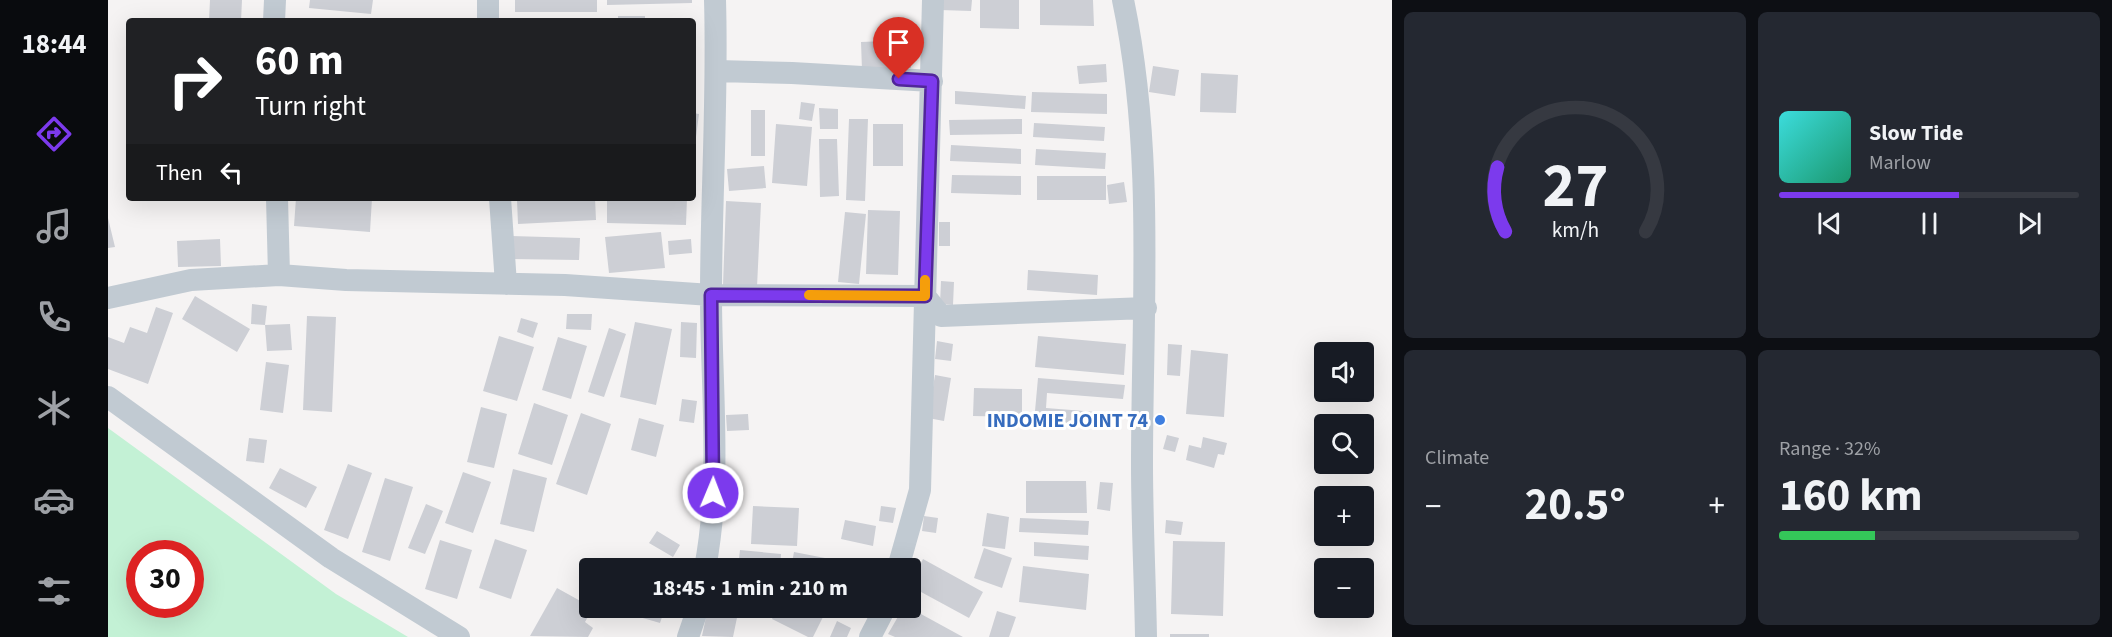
<!DOCTYPE html>
<meta charset="utf-8">
<style>
body{margin:0;font-family:"Source Sans 3",sans-serif;background:#242831;color:#f1f3f6;height:100vh;display:flex;flex-direction:column;font-size:22px;white-space:nowrap}
*{box-sizing:border-box;margin:0}
p{font-size:20px;color:#9ea1a6}
.icon{flex:none;width:33px;height:33px;fill:none;stroke:currentColor;stroke-width:2;stroke-linecap:round;stroke-linejoin:round}
.map{position:relative;flex:1;overflow:hidden}
.panel{display:flex;flex-direction:column;gap:12px;padding:12px;background:#0d0f14;width:720px}
.panel>*{flex:none}
.top-card{position:absolute;left:18px;top:18px;width:570px;height:183px;border-radius:6px;box-shadow:0 6px 24px #0002;background:#202124;color:#fff;overflow:hidden}
.tools{position:absolute;left:1206px;top:342px;display:grid;gap:12px}
.tools a{display:grid;place-items:center;width:60px;height:60px;border-radius:6px;background:#171b24;box-shadow:0 6px 24px #0002;font-size:30px}
.speed{position:absolute;left:18px;top:540px;display:flex;gap:12px;font-size:30px;font-weight:700;text-align:center}
.speed>*{display:grid;place-content:center;width:78px;height:78px;border-radius:50%;background:#171b24;box-shadow:0 6px 24px #0002;line-height:1}
.speed .limit{border:9px solid #d22;background:#fff;color:#111}
.pin{position:absolute;display:grid;place-items:center;width:51px;height:51px;color:#fff;margin:-62px -26px;border-radius:50% 50% 50% 0;rotate:-45deg;box-shadow:0 0 6px #0007}
.pin .icon{rotate:45deg}
.me{position:absolute;width:66px;margin:-33px;rotate:1deg;stroke-linejoin:round;filter:drop-shadow(0 0 4px #0008)}
.turn{display:flex;align-items:center;gap:21px;height:126px;padding:0 30px;font-size:27px}
.turn .icon{width:78px;height:78px;stroke-width:2.5}
.turn b{display:block;font-size:42px;line-height:51px}
.then{display:flex;align-items:center;height:57px;padding:0 30px;background:#0003;gap:12px;font-size:22px}
.big{font-size:45px;font-weight:700;line-height:1.1}
.panel .widget{flex:1;display:flex;flex-direction:column;justify-content:center;gap:9px;min-width:0;padding:0 21px;border-radius:9px;background:#242831}
.panel .dial{align-items:center;gap:0}
.dial svg{height:156px;overflow:visible;fill:none;stroke:#363941;stroke-width:7;stroke-linecap:round;text-anchor:middle}
.dial text{fill:#f1f3f6;stroke:none}
.song{display:flex;align-items:center;gap:18px}
.cover{width:72px;height:72px;border-radius:9px;background:linear-gradient(135deg,hsl(180 70% 55%),hsl(160 70% 35%))}
.played{height:6px;border-radius:3px;background:linear-gradient(90deg,#7c3aed 60%,#363941 60%)}
.keys{display:flex;justify-content:space-around;direction:ltr}
.heat{display:flex;justify-content:space-between;align-items:center;font-size:33px;direction:ltr}
.charge{height:9px;border-radius:4px;background:linear-gradient(90deg,#34c759 32%,#363941 0)}
.panel .tiles{flex:1;display:grid;gap:12px;grid-template-columns:repeat(2,1fr)}
.trip{position:absolute;left:471px;top:558px;width:342px;height:60px;border-radius:6px;background:#171b24;box-shadow:0 6px 24px #0002;font-weight:700;line-height:60px;text-align:center}
main{display:flex;flex:1;min-height:0}
.menu{display:flex;flex-direction:column;width:108px;justify-content:space-around;align-items:center;background:#090b0e;color:#9ea1a6}
.menu .icon{width:42px;height:42px}
.menu .active{color:#7c3aed}
.menu b{font-size:27px;color:#f1f3f6}
.map>svg:first-child{display:block}
</style>
<main>
<nav class="menu">
<b>18:44</b>
<svg class="icon active" aria-label="directions" viewBox="0 0 24 24"><path d="M12 3l9 9-9 9-9-9zM9 14v-3h6M13 9l2 2-2 2"/></svg>
<svg class="icon" aria-label="music" viewBox="0 0 24 24"><path d="M9 18V5l10-2v13"/><circle cx="6" cy="18" r="3"/><circle cx="16" cy="16" r="3"/></svg>
<svg class="icon" aria-label="phone" viewBox="0 0 24 24"><path d="M5 4h4l2 5-3 2q2 4 5 5l2-3 5 2v4C11 20 4 13 5 4z"/></svg>
<svg class="icon" aria-label="climate" viewBox="0 0 24 24"><path d="M12 3v18M4 7l16 10M4 17L20 7"/></svg>
<svg class="icon" aria-label="car" viewBox="0 0 24 24"><path d="M5 17H2v-5l4-1 3-4h7l3 4 3 1v5h-3M9 17h6M6 11h13"/><circle cx="7" cy="17" r="2"/><circle cx="17" cy="17" r="2"/></svg>
<svg class="icon" aria-label="filters" viewBox="0 0 24 24"><path d="M4 7h16M4 17h16"/><circle cx="9" cy="7" r="2"/><circle cx="15" cy="17" r="2"/></svg>
</nav>
<div class="map">
<svg width="1284" height="637" viewBox="0 0 1284 637">
<rect width="100%" height="100%" fill="#f5f3f3"/>
<path fill="#c3f1d5" fill-rule="evenodd" d="M 0,428 L 228,594 L 300,637 L 0,637 ZM 32,554 L 82,554 L 82,604 L 32,604 Z"/>
<path fill="#cdcfd5" d="M 102,0 L 134,0 L 133,21 L 101,21 Z
M 202,0 L 265,0 L 263,14 L 201,8 Z
M 407,0 L 489,0 L 489,12 L 407,12 Z
M 499,0 L 584,0 L 584,3 L 499,5 Z
M 832,0 L 864,0 L 863,11 L 832,10 Z
M 872,0 L 911,0 L 911,29 L 872,28 Z
M 932,0 L 985,0 L 986,26 L 932,25 Z
M 510,16 L 537,16 L 537,21 L 510,21 Z
M 802,40 L 803,68 L 754,70 L 753,42 Z
M 998,64 L 999,82 L 971,84 L 969,66 Z
M 1045,66 L 1071,70 L 1067,96 L 1041,92 Z
M 1093,73 L 1130,75 L 1128,113 L 1092,112 Z
M 847,91 L 918,96 L 917,109 L 847,104 Z
M 924,92 L 999,94 L 999,114 L 923,112 Z
M 693,102 L 707,104 L 704,121 L 691,119 Z
M 711,108 L 730,109 L 730,129 L 712,129 Z
M 643,110 L 657,110 L 657,156 L 643,156 Z
M 585,113 L 591,114 L 588,137 L 585,137 Z
M 741,119 L 760,119 L 757,201 L 738,200 Z
M 914,119 L 914,134 L 842,135 L 841,120 Z
M 926,123 L 997,127 L 996,141 L 925,137 Z
M 668,124 L 704,127 L 699,186 L 664,183 Z
M 765,124 L 795,124 L 795,166 L 765,166 Z
M 711,139 L 729,139 L 731,196 L 712,197 Z
M 843,145 L 913,149 L 913,164 L 842,161 Z
M 928,149 L 998,153 L 997,169 L 927,165 Z
M 656,166 L 658,188 L 621,191 L 619,169 Z
M 844,175 L 913,176 L 913,195 L 843,193 Z
M 929,176 L 998,176 L 998,200 L 929,200 Z
M 1016,182 L 1019,202 L 1001,204 L 999,185 Z
M 188,198 L 264,198 L 262,232 L 186,226 Z
M 456,198 L 487,198 L 488,220 L 410,224 L 409,200 Z
M 499,198 L 579,198 L 578,225 L 499,223 Z
M 618,201 L 653,203 L 649,287 L 615,285 Z
M 760,210 L 792,211 L 790,275 L 758,274 Z
M 737,212 L 758,214 L 751,284 L 730,282 Z
M 0,218 L 7,247 L 0,248 Z
M 831,222 L 842,222 L 842,246 L 831,246 Z
M 553,232 L 557,268 L 501,273 L 497,237 Z
M 403,236 L 472,238 L 471,260 L 403,259 Z
M 112,239 L 113,266 L 70,267 L 69,241 Z
M 583,239 L 584,253 L 561,255 L 560,241 Z
M 920,270 L 990,275 L 989,295 L 919,290 Z
M 833,281 L 846,282 L 845,305 L 832,304 Z
M 87,296 L 142,329 L 129,352 L 74,319 Z
M 144,304 L 159,306 L 157,325 L 143,324 Z
M 48,307 L 65,313 L 40,384 L 0,369 L 0,337 L 16,343 L 22,327 L 39,333 Z
M 459,314 L 484,314 L 483,330 L 458,329 Z
M 199,316 L 228,317 L 224,412 L 195,410 Z
M 413,318 L 430,323 L 425,338 L 409,332 Z
M 527,322 L 564,329 L 548,405 L 512,397 Z
M 573,322 L 589,323 L 588,358 L 572,357 Z
M 182,324 L 184,350 L 159,351 L 157,325 Z
M 501,328 L 518,334 L 496,397 L 480,392 Z
M 391,336 L 426,347 L 409,401 L 375,391 Z
M 930,336 L 1018,344 L 1016,375 L 927,367 Z
M 450,337 L 479,346 L 463,399 L 434,390 Z
M 829,341 L 845,344 L 843,361 L 827,359 Z
M 1060,344 L 1074,345 L 1072,376 L 1059,375 Z
M 1083,350 L 1120,354 L 1116,417 L 1078,414 Z
M 158,362 L 181,365 L 175,413 L 152,410 Z
M 827,375 L 843,378 L 836,421 L 820,418 Z
M 930,378 L 1017,385 L 1015,399 L 939,393 L 938,408 L 1014,414 L 1013,429 L 926,422 Z
M 866,388 L 914,389 L 914,417 L 865,416 Z
M 574,399 L 589,401 L 586,423 L 571,421 Z
M 426,403 L 460,415 L 444,465 L 410,454 Z
M 373,407 L 399,414 L 386,468 L 359,462 Z
M 473,413 L 503,424 L 479,495 L 448,484 Z
M 640,414 L 641,430 L 619,431 L 618,415 Z
M 531,418 L 556,425 L 548,457 L 523,450 Z
M 1059,435 L 1071,438 L 1067,452 L 1055,449 Z
M 1095,437 L 1119,443 L 1116,455 L 1110,454 L 1106,468 L 1078,460 L 1081,445 L 1093,448 Z
M 141,438 L 159,440 L 156,463 L 138,461 Z
M 240,464 L 264,473 L 240,539 L 216,530 Z
M 172,468 L 209,487 L 198,508 L 161,488 Z
M 405,469 L 439,478 L 426,532 L 392,524 Z
M 355,472 L 383,482 L 365,533 L 337,523 Z
M 277,478 L 305,487 L 282,561 L 254,552 Z
M 918,481 L 978,481 L 979,513 L 918,513 Z
M 992,482 L 1005,483 L 1002,511 L 989,509 Z
M 318,504 L 335,511 L 317,554 L 300,548 Z
M 645,506 L 691,508 L 689,546 L 643,544 Z
M 773,506 L 788,508 L 785,523 L 771,521 Z
M 879,513 L 901,517 L 897,549 L 874,546 Z
M 816,516 L 830,518 L 828,533 L 814,531 Z
M 912,518 L 981,521 L 980,535 L 911,532 Z
M 737,520 L 768,526 L 765,546 L 733,539 Z
M 1058,520 L 1075,522 L 1073,535 L 1057,533 Z
M 549,531 L 572,545 L 565,557 L 541,543 Z
M 387,539 L 419,550 L 403,599 L 371,588 Z
M 332,540 L 364,550 L 349,599 L 317,589 Z
M 1065,541 L 1117,542 L 1115,616 L 1063,614 Z
M 926,542 L 981,546 L 980,560 L 926,556 Z
M 876,548 L 904,558 L 894,588 L 866,578 Z
M 632,550 L 673,554 L 672,568 L 630,568 Z
M 686,552 L 753,565 L 752,568 L 683,568 Z
M 815,559 L 875,592 L 861,618 L 802,586 Z
M 536,560 L 565,568 L 534,568 Z
M 915,566 L 981,574 L 978,610 L 911,602 Z
M 449,588 L 485,608 L 477,622 L 485,628 L 480,637 L 422,636 Z
M 523,608 L 557,608 L 552,623 L 521,614 Z
M 600,608 L 631,608 L 625,637 L 594,636 Z
M 669,608 L 712,608 L 718,611 L 705,637 L 700,637 L 664,619 Z
M 795,608 L 802,608 L 855,637 L 787,637 L 780,634 Z
M 889,611 L 908,617 L 901,637 L 881,637 Z
M 729,621 L 743,628 L 739,637 L 722,637 Z
M 1062,634 L 1101,634 L 1101,637 L 1062,637 Z"/>
<g fill="none" stroke-linecap="round" stroke-linejoin="round">
<path stroke="#c1cad2" stroke-width="22" d="M 1015,0 C 1047,152 1034,309 1034,464 C 1034,521 1037,579 1038,637
M 166,21 L 167,0
M 380,21 L 380,0
M 609,71 L 684,73 L 824,81
M 169,198 L 171,275
M 392,198 L 398,284
M 0,298 L 83,280 L 171,275 L 238,280 L 457,285 L 603,295 L 817,296 L 833,316 L 1038,308
M 0,397 L 223,558 L 351,637
M 597,568 C 614,480 603,386 603,296 C 603,197 610,99 607,0
M 790,568 L 812,490 L 825,0
M 580,637 L 590,608
M 762,637 L 777,608"/>
</g>
<g fill="none" stroke-linecap="round" stroke-linejoin="round">
<defs>
<path id="route" d="M 605,493 L 603,295 L 817,296 L 824,81 L 791,79"/>
</defs>
<use href="#route" stroke="#51269a" stroke-width="15"/>
<use href="#route" stroke="#7c3aed" stroke-width="10"/>
<path stroke="#f59e0b" stroke-width="10" d="M 701,295 L 817,296 L 817,280"/>
</g>
<circle fill="#3f7fe0" stroke="#fff" stroke-width="2" cx="1052" cy="420" r="6"/>
<g text-anchor="middle" stroke-width="6" stroke-linejoin="round" paint-order="stroke">
<g font-size="20" font-weight="bold" fill="#366cbe" stroke="#fff" text-anchor="end">
<text x="1040" y="427">INDOMIE JOINT 74</text>
</g>
</g>
</svg>
<div class="tools">
<a><svg class="icon" aria-label="sound" viewBox="0 0 24 24"><path d="M4 9h4l5-4v14l-5-4H4zM17 9q2 3 0 6"/></svg></a>
<a><svg class="icon" aria-label="search" viewBox="0 0 24 24"><circle cx="10" cy="10" r="6"/><path d="M15 15l6 6"/></svg></a>
<a>+</a>
<a>−</a>
</div>
<div class="speed"><div class="limit">30</div></div>
<div class="pin" style="left:791px;top:79px;background:#d93025"><svg class="icon" aria-label="arrive" viewBox="0 0 24 24"><path d="M6 21V4h12l-3 4 3 4H6"/></svg></div>
<svg class="me" style="left:605px;top:493px" viewBox="-20 -20 40 40"><circle r="17" fill="#7c3aed" stroke="#fff" stroke-width="3"/><path d="M0-11L8 9 0 5-8 9z" fill="#fff"/></svg>
<div class="trip">18:45 · 1 min · 210 m</div>
<div class="top-card">
<div class="turn"><svg class="icon" aria-label="right" viewBox="0 0 24 24"><path d="M7 20v-9h11M14 6l5 5-5 5"/></svg><div><b>60 m</b>Turn right</div></div>
<div class="then">Then<svg class="icon" aria-label="left" viewBox="0 0 24 24"><path d="M17 20v-9H6M10 6l-5 5 5 5"/></svg></div>
</div>
</div>
<section class="panel">
<div class="tiles">
<div class="widget dial"><svg viewBox="0 0 100 80">
<path d="M14 69A42 42 0 1 1 86 69"/>
<path d="M14 69A42 42 0 0 1 10 36" stroke="#7c3aed"/>
<text x="50" y="56" font-size="32" font-weight="700">27</text>
<text x="50" y="72" font-size="11">km/h</text>
</svg></div>
<div class="widget">
<div class="song"><i class="cover"></i><div><b>Slow Tide</b><p>Marlow</p></div></div>
<div class="played"></div>
<div class="keys"><svg class="icon" aria-label="previous" viewBox="0 0 24 24"><path d="M18 5L8 12l10 7zM5 5v14"/></svg><svg class="icon" aria-label="pause" viewBox="0 0 24 24"><path d="M8 5v14M16 5v14"/></svg><svg class="icon" aria-label="next" viewBox="0 0 24 24"><path d="M6 5l10 7-10 7zM19 5v14"/></svg></div>
</div>
<div class="widget"><p>Climate</p>
<div class="heat"><a>−</a><b class="big">20.5°</b><a>+</a></div>
</div>
<div class="widget"><p>Range · 32%</p><b class="big">160 km</b><div class="charge"></div></div>
</div>
</section>
</main>
